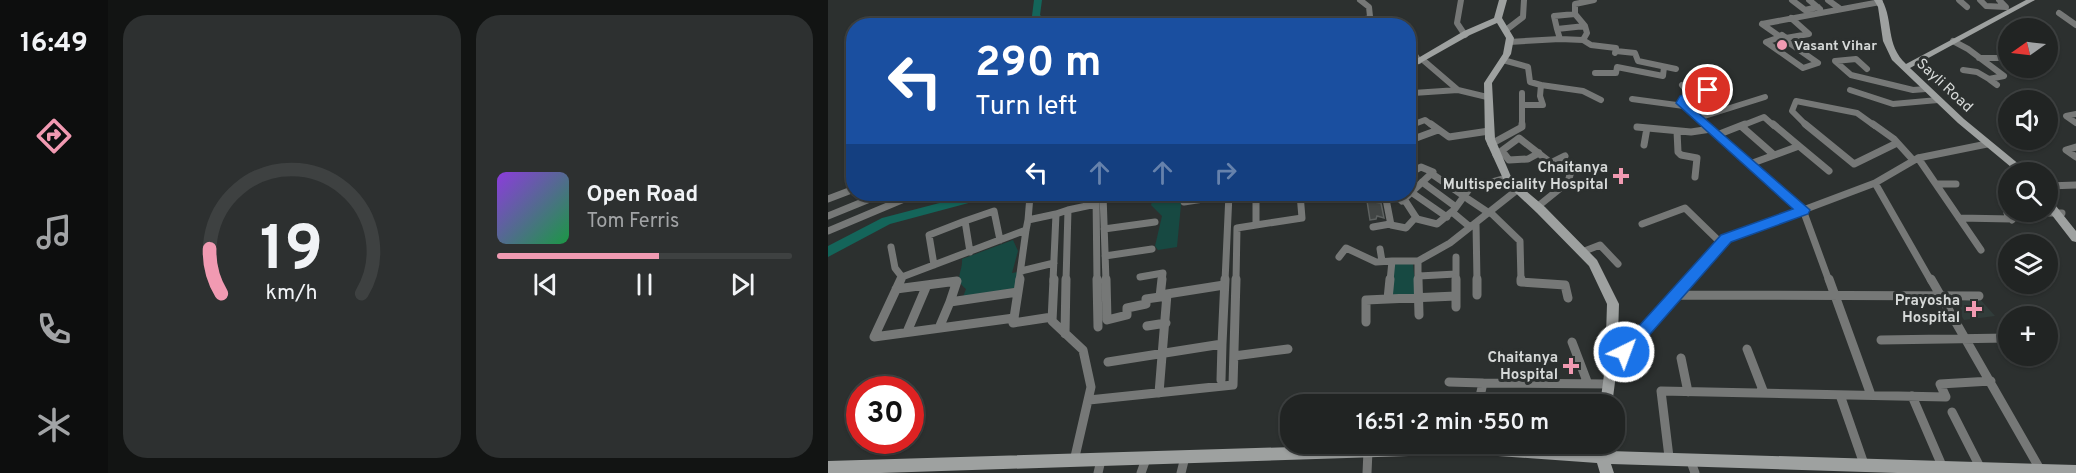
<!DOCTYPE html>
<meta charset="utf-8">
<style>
body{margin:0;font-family:Overpass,sans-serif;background:#2d3030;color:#f1f3f6;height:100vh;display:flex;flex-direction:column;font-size:22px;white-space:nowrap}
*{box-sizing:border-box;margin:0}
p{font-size:20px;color:#a2a4a6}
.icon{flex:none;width:33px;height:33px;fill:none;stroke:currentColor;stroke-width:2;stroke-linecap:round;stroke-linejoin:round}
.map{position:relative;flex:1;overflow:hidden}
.drawer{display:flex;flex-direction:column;gap:15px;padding:15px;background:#121413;width:720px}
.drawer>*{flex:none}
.banner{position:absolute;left:18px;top:18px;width:570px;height:183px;border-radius:24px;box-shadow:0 2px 4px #0004,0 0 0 2px #3e4141;background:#1a4fa0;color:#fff;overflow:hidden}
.needle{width:39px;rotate:256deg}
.fabs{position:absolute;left:1170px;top:18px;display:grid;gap:12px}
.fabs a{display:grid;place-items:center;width:60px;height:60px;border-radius:50%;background:#212423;box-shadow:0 2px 4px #0004,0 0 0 2px #3e4141;font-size:30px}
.speed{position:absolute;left:18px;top:376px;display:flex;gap:12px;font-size:30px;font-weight:700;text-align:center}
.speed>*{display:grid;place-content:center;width:78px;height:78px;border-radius:50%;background:#212423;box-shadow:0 2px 4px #0004,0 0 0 2px #3e4141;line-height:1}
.speed .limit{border:9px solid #d22;background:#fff;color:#111}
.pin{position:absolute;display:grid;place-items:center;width:51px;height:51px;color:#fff;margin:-26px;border:3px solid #fff;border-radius:50%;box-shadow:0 2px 6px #0007}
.me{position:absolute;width:66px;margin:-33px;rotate:42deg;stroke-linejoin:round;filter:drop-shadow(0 0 4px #0008)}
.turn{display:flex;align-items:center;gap:21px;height:126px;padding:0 30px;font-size:27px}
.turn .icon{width:78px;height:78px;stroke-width:2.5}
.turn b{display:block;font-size:42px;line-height:51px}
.lanes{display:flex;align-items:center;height:57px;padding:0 30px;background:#0003;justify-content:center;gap:30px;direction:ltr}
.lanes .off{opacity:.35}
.drawer .card{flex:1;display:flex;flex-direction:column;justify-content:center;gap:9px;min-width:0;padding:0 21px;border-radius:24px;background:#2d3030}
.drawer .dial{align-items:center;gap:0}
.dial svg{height:156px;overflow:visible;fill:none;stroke:#3e4141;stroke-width:7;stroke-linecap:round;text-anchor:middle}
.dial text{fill:#f1f3f6;stroke:none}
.song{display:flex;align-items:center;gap:18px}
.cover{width:72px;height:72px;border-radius:9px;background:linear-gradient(135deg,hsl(270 70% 55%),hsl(140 70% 35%))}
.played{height:6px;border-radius:3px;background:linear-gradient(90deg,#f19ab2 55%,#3e4141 55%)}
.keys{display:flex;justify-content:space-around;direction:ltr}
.drawer .tiles{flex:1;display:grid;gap:15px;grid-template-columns:repeat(2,1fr)}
.trip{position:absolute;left:452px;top:394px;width:345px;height:60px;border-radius:24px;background:#212423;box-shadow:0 2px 4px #0004,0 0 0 2px #3e4141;font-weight:600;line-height:60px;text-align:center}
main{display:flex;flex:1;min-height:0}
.dock{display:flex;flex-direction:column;width:108px;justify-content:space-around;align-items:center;background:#0d0e0e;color:#a2a4a6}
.dock .icon{width:42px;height:42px}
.dock .current{color:#f19ab2}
.dock b{font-size:27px;color:#f1f3f6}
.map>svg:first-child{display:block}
</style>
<main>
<nav class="dock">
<b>16:49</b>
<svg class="icon current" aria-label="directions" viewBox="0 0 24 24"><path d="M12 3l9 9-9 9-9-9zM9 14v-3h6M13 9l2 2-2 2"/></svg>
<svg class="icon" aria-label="music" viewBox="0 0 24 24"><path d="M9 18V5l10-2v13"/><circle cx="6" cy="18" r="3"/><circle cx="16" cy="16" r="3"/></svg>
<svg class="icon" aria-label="phone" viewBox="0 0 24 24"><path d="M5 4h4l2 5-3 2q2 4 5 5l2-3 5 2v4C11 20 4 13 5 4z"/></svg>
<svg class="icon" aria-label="climate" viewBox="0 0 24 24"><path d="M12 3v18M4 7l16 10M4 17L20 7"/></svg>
</nav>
<section class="drawer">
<div class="tiles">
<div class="card dial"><svg viewBox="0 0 100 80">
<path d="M14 69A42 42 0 1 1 86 69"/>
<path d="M14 69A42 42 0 0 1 8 46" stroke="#f19ab2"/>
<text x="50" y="56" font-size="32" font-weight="700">19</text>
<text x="50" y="72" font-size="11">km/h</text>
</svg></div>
<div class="card">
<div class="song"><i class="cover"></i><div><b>Open Road</b><p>Tom Ferris</p></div></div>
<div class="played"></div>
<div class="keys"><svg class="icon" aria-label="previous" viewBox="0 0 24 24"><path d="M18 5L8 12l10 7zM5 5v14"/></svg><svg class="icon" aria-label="pause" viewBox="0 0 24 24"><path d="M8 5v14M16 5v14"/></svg><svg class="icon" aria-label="next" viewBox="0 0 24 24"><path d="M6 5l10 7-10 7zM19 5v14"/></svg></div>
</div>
</div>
</section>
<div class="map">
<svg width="1248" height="473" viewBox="0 0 1248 473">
<rect width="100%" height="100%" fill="#2c302f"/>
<path fill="#313c3a" d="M 1151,298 L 1167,316 L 1136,320 L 1126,303 Z"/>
<path fill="#174942" d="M 326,194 L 354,194 L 349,247 L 330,250 L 327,246 L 334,216 L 323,205 Z
M 185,240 L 190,251 L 184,273 L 190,272 L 187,288 L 135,297 L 138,289 C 125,279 135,272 134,259 Z
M 566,264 L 585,264 L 588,294 L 562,296 Z"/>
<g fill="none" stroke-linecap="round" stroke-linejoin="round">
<path fill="#14655a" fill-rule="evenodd" d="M 206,0 L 214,0 L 212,15 L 223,26 L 213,26 L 204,16 Z
M 146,194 L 165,194 L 163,197 L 62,224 L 0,257 L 0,246 L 54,218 Z"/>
</g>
<path fill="#414544" stroke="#5d6160" stroke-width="1.5" d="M 539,201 L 553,203 L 556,218 L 549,216 L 548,219 L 542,220 Z"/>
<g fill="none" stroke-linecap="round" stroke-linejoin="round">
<path stroke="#767877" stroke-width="6" d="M 532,0 L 541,7 L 543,26
M 633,0 L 629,23 L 637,35
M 964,0 L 977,10 L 990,7
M 981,0 L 992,9
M 1000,0 L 1011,8
M 1131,0 L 1139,7
M 1152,0 L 1158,6 L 1178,7 L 1171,0
M 1231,13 L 1248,25
M 934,24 L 990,63 L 975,68 L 938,42 L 952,37
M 934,24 L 1052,2
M 503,25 L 543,18
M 729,29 L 726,16 L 747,14
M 678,30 L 695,17 L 696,0
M 954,35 L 958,38 L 981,34 L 963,18
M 732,39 L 755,40 L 759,33 L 757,26
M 755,40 L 763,45 L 788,48 L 787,53
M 1125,41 L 1140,49 L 1176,76 L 1161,79 L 1169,85
M 681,42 L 732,39 L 729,29 L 757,26 L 747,14 L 747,4 L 766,0
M 580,45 L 591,61
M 788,51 L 807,53 L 810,61 L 848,69
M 1151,58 L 1180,58
M 595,60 L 630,90 L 659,97
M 675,60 L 700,67 L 702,82 L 713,85
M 1185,68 L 1200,71 L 1198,68
M 1039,69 L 1028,59 L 1007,61 L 1023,75 L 1085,90 L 1098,89
M 1135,70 L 1149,72 L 1161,79
M 767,73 L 788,73 L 789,67 L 835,76 L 836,67
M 854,85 L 864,96 L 853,103 L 856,106
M 1022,90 L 1065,104 L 1110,100
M 585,93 L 630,90
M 694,93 L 694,126
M 864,96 L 897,85
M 804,99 L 856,106 L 879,126
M 695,105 L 715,105 L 712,96 L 713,85 L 755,91 L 773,100
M 1248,114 L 1238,116 L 1248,123
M 870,118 L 937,97
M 581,126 L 597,120 L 605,126
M 913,126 L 936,117 L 946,126
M 979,126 L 964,111 L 968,101 L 1029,113 L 1047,126"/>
<path stroke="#767877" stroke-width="7" d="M 603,124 L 621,137 L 661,131
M 877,124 L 975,210 L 1001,281
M 977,124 L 1026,164 L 1069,143
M 1045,124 L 1066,139 L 1085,160
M 580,126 L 585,124
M 913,126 L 946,155
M 809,127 L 863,132 L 883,129
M 849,131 L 850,152 L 853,155 L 869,158 L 867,177
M 889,135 L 917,124
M 580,141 L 610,130
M 663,144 L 694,127 L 694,124
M 816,145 L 819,128
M 971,146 L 1001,171
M 1248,147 L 1238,150 L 1248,157
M 674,151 L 681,160 L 700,159 L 711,153
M 668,155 L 691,138 L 723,163 L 737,156
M 1090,158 L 1153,250
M 922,164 L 971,146 L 945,124
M 604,174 L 636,196
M 594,182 L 628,207
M 1047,183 L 1103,281
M 1108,184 L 1128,184
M 1220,186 L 1248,185
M 583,192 L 619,217
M 268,194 L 269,281
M 275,194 L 278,281
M 557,194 L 563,225 L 578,228 L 588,217
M 560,194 L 578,202 L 589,219 L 609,224 L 626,210 L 642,188 L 678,178
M 0,199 L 21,191
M 640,199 L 661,213
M 472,200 L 511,194
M 574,201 L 605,172 L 593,167 L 580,174
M 356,202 L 401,195
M 709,207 L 740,182 L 745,164
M 240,210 L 268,204
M 624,212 L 642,227
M 662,212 L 692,241 L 693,281
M 228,214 L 240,210 L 238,281
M 0,216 L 54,194
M 1131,218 L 1184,219
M 200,220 L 202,196 L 213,194
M 1184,220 L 1179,213 L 1234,213
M 648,223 L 649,281
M 814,224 L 857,208 L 894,244
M 428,225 L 474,218 L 472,194
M 545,227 L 562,224
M 276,229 L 327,222
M 198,230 L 200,220 L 228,214 L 225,281
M 0,231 L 88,194
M 63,247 L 67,268 L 74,277
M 552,249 L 554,261
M 142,252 L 137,221 L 166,211 L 172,240
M 754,252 L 772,245 L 790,264
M 277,256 L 324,249
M 511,257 L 518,248 L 548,262 L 564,261
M 590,261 L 590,281
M 106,265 L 101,235 L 137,221
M 193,271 L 226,263
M 628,274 L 628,281
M 591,276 L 628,274 L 628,257
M 312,277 L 335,273 L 334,281
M 72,281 L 74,277 L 198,230
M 191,281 L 198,230
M 397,281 L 401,194
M 408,281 L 409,228 L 428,225 L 428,194
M 562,281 L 564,261 L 590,261 L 622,243 L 689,190
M 860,281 L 898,239 L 1047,183 L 1090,158 L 1159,144"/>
<path stroke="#767877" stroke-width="9" d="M 73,279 L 46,337 L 186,318 L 192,279
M 226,279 L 224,321 L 255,350 L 263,387 L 246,461
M 269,279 L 270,327
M 278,279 L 279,320 L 299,315 L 299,308 L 318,304 L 318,299 L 339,296
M 562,279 L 560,299 L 628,296
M 590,279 L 591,315
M 628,279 L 628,307
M 649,279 L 649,295
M 693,279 L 693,282 L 737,285 L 740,298
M 1001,279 L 1043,395
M 1103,279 L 1213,471
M 68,289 L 129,281 L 122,302 L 190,292
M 848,295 L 1151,296
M 332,297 L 334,279
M 185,319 L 185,323 L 224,317
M 538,322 L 538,300 L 560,299
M 319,326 L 338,323
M 111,328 L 122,302
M 79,332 L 99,285
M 237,334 L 238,279
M 1053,340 L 1180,338
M 744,342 L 760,384
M 394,344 L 397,279
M 919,349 L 936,393
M 406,356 L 460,349
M 853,358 L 860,392
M 280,362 L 394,344 L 393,380
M 783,367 L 862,279
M 621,382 L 655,383
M 331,393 L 339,294 L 396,285
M 1012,395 L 1036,464
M 1084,396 L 1115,468
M 261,400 L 405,385 L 408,279
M 650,405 L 655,383 L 781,384
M 1124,412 L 1153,469
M 841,457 L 833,391 L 1118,397 L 1112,384 L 1163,381
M 862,459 L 867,473
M 270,473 L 273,460
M 313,473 L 318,459
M 353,473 L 357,457
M 539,473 L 540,451"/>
<path fill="#9ea1a0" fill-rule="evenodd" d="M 671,0 L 679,0 L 674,18 L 686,38 L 683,54 L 664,83 L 667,139 L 684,179 L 717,207 L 769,260 L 791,304 L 789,367 L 784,405 L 772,405 L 777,367 L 779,304 L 761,266 L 709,213 L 677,183 L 657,139 L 656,83 L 675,54 L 678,38 L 669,23 L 642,35 L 580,70 L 580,64 L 636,31 L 666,18 Z
M 1046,0 L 1054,0 C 1066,22 1057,44 1078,64 L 1198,0 L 1207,0 L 1082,68 L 1136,119 L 1198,170 L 1199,172 L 1189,172 L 1130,123 L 1064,60 L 1055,41 L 1050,7 Z
M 1220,200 L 1224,201 L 1248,231 L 1248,242 L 1244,241 L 1220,210 Z
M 564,444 L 678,444 L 767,450 L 767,444 L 781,444 L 781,451 L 1248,465 L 1248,473 L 1069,473 L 783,464 L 786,473 L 772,473 L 769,463 L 642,454 L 53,473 L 0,473 L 0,461 Z"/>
</g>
<path fill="#1a73e8" stroke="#114b97" stroke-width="1.5" d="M 880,87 L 886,90 L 884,93 L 859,103 L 982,210 L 980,214 L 903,242 L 802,357 L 796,359 L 791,357 L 788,352 L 791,348 L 893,235 L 965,209 L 848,103 L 852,96 Z"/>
<g fill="#f19ab2" stroke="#2c302f" stroke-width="2">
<circle cx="954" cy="45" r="6"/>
<path d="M790 167h6v6h6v6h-6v6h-6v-6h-6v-6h6z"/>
<path d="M1143 300h6v6h6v6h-6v6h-6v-6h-6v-6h6z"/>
<path d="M740 357h6v6h6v6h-6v6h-6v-6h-6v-6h6z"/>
</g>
<g text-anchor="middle" stroke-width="6" stroke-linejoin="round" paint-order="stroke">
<g font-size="14" font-weight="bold" fill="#d6d9d8" stroke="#2c302f" text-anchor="start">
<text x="966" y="50">Vasant Vihar</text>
</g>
<g font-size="15" fill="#d6d9d8" stroke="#2c302f">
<text transform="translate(1117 85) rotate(43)" y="5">Sayli Road</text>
</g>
<g font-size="15" font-weight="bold" fill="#d6d9d8" stroke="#2c302f" text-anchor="end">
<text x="780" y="172">Chaitanya<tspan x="780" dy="17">Multispeciality Hospital</tspan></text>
<text x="1132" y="305">Prayosha<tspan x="1132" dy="17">Hospital</tspan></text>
<text x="730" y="362">Chaitanya<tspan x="730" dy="17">Hospital</tspan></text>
</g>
</g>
</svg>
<div class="fabs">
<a><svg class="needle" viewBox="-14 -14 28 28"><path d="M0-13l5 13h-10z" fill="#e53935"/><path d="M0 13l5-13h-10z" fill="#a2a4a6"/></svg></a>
<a><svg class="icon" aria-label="sound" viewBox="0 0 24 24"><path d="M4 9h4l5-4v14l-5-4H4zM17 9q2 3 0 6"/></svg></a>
<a><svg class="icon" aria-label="search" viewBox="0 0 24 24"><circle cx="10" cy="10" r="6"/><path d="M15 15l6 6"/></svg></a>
<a><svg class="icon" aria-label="layers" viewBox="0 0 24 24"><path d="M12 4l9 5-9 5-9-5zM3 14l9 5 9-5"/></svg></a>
<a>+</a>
</div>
<div class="speed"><div class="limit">30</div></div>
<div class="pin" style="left:880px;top:90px;background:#d93025"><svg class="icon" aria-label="arrive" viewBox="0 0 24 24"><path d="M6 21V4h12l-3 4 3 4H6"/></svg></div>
<svg class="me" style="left:796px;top:352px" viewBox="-20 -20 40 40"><circle r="17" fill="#1a73e8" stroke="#fff" stroke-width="3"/><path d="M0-11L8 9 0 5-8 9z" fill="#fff"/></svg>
<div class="trip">16:51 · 2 min · 550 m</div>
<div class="banner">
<div class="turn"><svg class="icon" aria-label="left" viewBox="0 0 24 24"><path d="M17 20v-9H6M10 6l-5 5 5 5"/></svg><div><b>290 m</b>Turn left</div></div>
<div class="lanes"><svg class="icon" aria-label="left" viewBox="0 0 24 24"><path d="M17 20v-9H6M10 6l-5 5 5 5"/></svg><svg class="icon off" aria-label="ahead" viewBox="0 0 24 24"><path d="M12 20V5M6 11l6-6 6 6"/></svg><svg class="icon off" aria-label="ahead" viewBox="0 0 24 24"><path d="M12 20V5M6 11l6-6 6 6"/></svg><svg class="icon off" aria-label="right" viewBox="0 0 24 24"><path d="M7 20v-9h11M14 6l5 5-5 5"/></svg></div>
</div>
</div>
</main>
